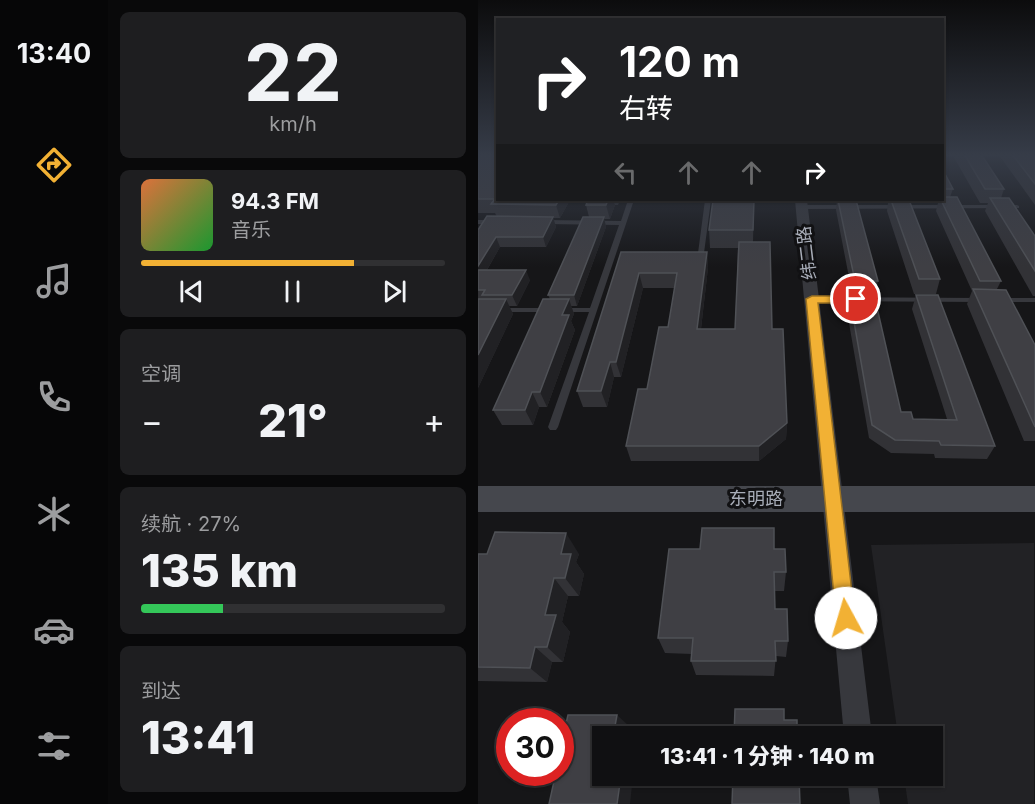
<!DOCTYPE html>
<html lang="zh">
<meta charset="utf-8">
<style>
body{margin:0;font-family:Inter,"Noto Sans SC",sans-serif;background:#1e1e20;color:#f1f3f6;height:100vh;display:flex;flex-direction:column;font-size:22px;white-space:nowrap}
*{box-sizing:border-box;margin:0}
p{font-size:20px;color:#9c9d9f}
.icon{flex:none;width:33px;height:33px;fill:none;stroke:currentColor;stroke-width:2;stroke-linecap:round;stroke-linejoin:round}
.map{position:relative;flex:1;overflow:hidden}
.sheet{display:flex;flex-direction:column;gap:12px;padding:12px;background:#09090a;width:370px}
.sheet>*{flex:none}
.top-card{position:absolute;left:18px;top:18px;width:448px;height:183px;border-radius:0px;box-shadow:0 2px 4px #0004,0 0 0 2px #303032;background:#202124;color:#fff;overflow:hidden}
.speed{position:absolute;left:18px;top:708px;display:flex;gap:12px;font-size:30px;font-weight:700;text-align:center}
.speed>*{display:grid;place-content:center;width:78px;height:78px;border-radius:50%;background:#101012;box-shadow:0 2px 4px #0004,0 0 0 2px #303032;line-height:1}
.speed .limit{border:9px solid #d22;background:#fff;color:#111}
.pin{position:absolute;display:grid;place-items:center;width:51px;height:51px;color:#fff;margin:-26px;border:3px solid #fff;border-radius:50%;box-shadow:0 2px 6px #0007}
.me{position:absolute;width:66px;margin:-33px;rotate:354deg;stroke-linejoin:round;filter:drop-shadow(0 0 4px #0008)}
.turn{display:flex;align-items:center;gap:21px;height:126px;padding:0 24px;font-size:27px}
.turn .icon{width:78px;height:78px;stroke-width:2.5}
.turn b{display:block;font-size:42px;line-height:51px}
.lanes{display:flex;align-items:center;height:57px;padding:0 24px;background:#0003;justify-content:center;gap:30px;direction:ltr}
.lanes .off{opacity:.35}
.big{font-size:45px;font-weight:800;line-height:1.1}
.sheet .widget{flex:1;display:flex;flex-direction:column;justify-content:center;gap:9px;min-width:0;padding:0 21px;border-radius:9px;background:#1e1e20}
.sheet .dial{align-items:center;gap:0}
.dial b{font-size:78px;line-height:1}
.song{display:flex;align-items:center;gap:18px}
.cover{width:72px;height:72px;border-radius:9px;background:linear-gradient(135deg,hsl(20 70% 55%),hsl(130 70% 35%))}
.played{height:6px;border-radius:3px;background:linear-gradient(90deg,#f2b134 70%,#303032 70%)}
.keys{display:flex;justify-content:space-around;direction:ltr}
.heat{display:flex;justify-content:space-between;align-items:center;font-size:33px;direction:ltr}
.charge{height:9px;border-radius:4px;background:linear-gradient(90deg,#34c759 27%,#303032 0)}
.trip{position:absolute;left:114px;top:726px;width:351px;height:60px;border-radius:0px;background:#101012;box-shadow:0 2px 4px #0004,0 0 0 2px #303032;font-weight:800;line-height:60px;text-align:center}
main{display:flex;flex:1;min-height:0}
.tab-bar{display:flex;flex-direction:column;width:108px;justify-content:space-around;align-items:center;background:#060607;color:#9c9d9f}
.tab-bar .icon{width:42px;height:42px}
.tab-bar .current{color:#f2b134}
.tab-bar b{font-size:27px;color:#f1f3f6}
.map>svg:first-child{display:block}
</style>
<main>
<nav class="tab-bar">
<b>13:40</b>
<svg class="icon current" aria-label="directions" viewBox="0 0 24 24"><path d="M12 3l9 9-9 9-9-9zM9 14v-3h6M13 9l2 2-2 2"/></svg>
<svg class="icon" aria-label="music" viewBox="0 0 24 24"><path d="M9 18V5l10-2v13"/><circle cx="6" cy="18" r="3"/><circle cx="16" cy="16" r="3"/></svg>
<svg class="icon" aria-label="phone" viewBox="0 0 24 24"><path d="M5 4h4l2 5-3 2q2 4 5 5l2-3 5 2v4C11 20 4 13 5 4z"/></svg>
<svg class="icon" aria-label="climate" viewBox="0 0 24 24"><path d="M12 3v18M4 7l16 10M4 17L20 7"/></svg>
<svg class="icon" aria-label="car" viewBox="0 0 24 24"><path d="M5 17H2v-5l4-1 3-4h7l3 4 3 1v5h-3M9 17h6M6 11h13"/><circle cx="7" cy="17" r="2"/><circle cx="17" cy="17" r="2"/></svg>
<svg class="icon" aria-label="filters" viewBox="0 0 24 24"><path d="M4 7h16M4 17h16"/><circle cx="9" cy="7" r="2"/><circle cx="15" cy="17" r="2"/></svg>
</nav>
<section class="sheet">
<div class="widget dial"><b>22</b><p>km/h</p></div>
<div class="widget">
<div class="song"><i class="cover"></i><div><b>94.3 FM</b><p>音乐</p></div></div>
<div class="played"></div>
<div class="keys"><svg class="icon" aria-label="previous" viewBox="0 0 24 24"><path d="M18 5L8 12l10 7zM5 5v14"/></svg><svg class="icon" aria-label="pause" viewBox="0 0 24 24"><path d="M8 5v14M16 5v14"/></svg><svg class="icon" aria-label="next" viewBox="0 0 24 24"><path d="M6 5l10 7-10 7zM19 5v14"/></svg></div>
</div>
<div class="widget"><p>空调</p>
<div class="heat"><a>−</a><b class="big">21°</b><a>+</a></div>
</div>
<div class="widget"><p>续航 · 27%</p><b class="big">135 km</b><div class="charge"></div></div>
<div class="widget"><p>到达</p><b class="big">13:41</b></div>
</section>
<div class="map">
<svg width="557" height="804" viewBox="0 0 557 804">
<rect width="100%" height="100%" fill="#161618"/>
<path fill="#222225" d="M 556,543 L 556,804 L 430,804 L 426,776 L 454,776 L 454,736 L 420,736 L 393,545 Z"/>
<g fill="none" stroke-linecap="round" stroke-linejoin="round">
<path fill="#37383d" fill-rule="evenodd" d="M 150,200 L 156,200 L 80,427 L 78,430 L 72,430 L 70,427 L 111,312 L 83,312 L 79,310 L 83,308 L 112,308 L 141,225 L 66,224 L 63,222 L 66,220 L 143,221 Z
M 227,200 L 233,200 L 226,253 L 223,255 L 220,253 Z
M 539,205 L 541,206 L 541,208 L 323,209 L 320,207 L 323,205 Z
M 0,220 L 17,220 L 20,222 L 17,224 L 0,224 Z
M 331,297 L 503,298 L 507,300 L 503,302 L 334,301 L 330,299 Z
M 520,298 L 557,298 L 557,302 L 523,302 L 519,300 Z
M 0,308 L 70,308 L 74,310 L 70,312 L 0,312 Z"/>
<path fill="#37383d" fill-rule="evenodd" d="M 317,200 L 329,200 L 394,736 L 366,736 Z
M 369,776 L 398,776 L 402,804 L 372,804 Z"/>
<path fill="#45474d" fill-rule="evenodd" d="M 0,486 L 557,486 L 557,512 L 0,512 Z"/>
</g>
<path fill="#323236" d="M 0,154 L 20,200 L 92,200 L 82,218 L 75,218 L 78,227 L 68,247 L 22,247 L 9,270 L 52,280 L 39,306 L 31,306 L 35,314 L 0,388 L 0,230 L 19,217 L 17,213 L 0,213 Z
M 474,154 L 503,154 L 526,189 L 523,198 L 557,236 L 557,296 L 555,296 L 507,211 L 510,203 L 502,203 Z
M 557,154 L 557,205 L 521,155 Z
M 465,170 L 475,189 L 472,197 L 523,281 L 519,289 L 557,345 L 557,441 L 546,441 L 489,304 L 494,291 L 458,211 L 460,203 L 454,203 L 452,200 L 465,200 Z
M 110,200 L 142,200 L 140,205 L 137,205 L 132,219 L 126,219 L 128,227 L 99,306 L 93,306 L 96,314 L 93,321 L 97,330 L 69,407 L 61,407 L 55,425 L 24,425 L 15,410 L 72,299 L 70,295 L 111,217 L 108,205 Z
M 276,200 L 275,242 L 294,329 L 309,423 L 308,439 L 281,461 L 153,461 L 148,446 L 169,389 L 190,327 L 197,288 L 165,288 L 143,377 L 136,377 L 129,407 L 105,407 L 99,391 L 143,252 L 229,252 L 230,268 L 223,329 L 257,329 L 260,248 L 232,248 L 231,230 Z
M 405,200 L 431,200 L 462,279 L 458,294 L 436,294 L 409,211 L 410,203 L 406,203 Z
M 348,201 L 348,200 L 378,200 L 400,281 L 397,295 L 396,295 L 423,412 L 435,419 L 469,419 L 434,309 L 438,295 L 517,446 L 509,459 L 457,458 L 456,454 L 413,453 L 391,438 L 368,306 L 371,293 L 374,293 L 358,210 L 359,201 Z
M 296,549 L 308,572 L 306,591 L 297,591 L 297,609 L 310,641 L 308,657 L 298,656 L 296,676 L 218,675 L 213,661 L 214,654 L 187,653 L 180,638 Z
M 0,554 L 101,554 L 98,562 L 106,574 L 101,596 L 90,596 L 84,622 L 92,632 L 85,662 L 74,662 L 69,682 L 0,681 Z"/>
<path fill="#212124" d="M 81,200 L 92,200 L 82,218 L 78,205 Z
M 130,200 L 135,200 L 137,205 L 132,219 L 128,205 Z
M 75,217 L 78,227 L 68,247 L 65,237 Z
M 126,217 L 128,227 L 99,306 L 96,295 Z
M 18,237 L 22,247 L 3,280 L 0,274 L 0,266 Z
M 229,252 L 230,268 L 221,345 L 219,329 Z
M 48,270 L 52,280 L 39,306 L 34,295 Z
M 161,273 L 165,288 L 143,377 L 138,362 Z
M 28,299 L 35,314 L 0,388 L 0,355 Z
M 91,299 L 96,314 L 93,321 L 97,330 L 69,407 L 62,392 L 84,315 Z
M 132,362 L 136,377 L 129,407 L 123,391 Z
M 54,392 L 61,407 L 55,425 L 47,410 Z
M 309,423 L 308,439 L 281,461 L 281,446 Z
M 88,533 L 101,554 L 98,562 L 106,574 L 101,596 L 87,578 L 83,554 Z
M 76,578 L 90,596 L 84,622 L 92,632 L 85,662 L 69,647 L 67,615 Z
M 57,647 L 74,662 L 69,682 L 52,668 Z
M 139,715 L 150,725 L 160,736 L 148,736 L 137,726 Z
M 143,776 L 155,776 L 152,804 L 139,804 Z"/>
<path fill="#3f3f44" stroke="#4f5156" stroke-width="1.5" d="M 0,154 L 20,154 L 20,200 L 81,200 L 78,205 L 13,204 L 17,199 L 0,199 Z
M 486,154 L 503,154 L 526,189 L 507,189 Z
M 534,154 L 557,154 L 557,184 Z
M 465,170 L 475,189 L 465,189 Z
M 465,197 L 479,197 L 523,281 L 502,281 L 463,200 L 465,200 Z
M 512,198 L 531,198 L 557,236 L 557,271 Z
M 110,200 L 130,200 L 128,205 L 108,205 Z
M 235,200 L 276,200 L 275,230 L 231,230 Z
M 360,200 L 378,200 L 400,281 L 377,281 Z
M 413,200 L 431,200 L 462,279 L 441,279 Z
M 9,216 L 75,217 L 65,237 L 18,237 L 0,266 L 0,230 Z
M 105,217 L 126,217 L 96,295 L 70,295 Z
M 261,242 L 292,242 L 294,329 L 305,329 L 309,423 L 281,446 L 148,446 L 160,389 L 169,389 L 181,327 L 190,327 L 199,273 L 161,273 L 138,362 L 132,362 L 123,391 L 99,391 L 143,252 L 229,252 L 219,329 L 257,329 Z
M 0,270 L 48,270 L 34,295 L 4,295 L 7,290 L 0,290 Z
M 495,289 L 528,290 L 557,345 L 557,427 Z
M 379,290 L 395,290 L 423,412 L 433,412 L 435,419 L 479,420 L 438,295 L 460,295 L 517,446 L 463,445 L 461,441 L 417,440 L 394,425 L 371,293 L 379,293 Z
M 0,299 L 28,299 L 0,355 Z
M 65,299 L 91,299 L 84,315 L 91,315 L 62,392 L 54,392 L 47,410 L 15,410 Z
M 224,528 L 296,528 L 296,549 L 307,549 L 308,572 L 296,572 L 297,609 L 309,609 L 310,641 L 297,641 L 298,661 L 213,661 L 215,638 L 180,638 L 191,549 L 222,549 Z
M 17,532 L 88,533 L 83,554 L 93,554 L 87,578 L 76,578 L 67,615 L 78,615 L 69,647 L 57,647 L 52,668 L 0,667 L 0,554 L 9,554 Z
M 257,709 L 306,709 L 306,720 L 319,720 L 319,736 L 256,736 Z
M 90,715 L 139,715 L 137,726 L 150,726 L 148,736 L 124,736 L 124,776 L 143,776 L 139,804 L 71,804 L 78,772 L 82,772 L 82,749 Z
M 255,776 L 321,776 L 322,804 L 254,804 Z"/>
<linearGradient id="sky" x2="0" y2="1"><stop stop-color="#0c0c0d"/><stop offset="0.58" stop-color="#363c48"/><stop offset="1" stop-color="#363c48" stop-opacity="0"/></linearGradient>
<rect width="557" height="267" fill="url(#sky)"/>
<path fill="#f2b134" stroke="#9d7322" stroke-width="1.5" d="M 334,296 L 378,296 L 384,299 L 378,303 L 340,303 L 377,618 L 374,625 L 368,627 L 361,625 L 358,618 L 328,299 Z"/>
<g text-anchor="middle" stroke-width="6" stroke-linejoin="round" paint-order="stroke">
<g font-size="18" fill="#a8adb8" stroke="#111113">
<text transform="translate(329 253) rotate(-97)" y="6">纬二路</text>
<text x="278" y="505">东明路</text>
</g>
</g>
</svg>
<div class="speed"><div class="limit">30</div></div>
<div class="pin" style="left:378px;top:299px;background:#d93025"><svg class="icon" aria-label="arrive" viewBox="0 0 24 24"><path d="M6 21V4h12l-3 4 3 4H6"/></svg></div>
<svg class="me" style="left:368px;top:618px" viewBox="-20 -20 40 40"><circle r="19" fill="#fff"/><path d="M0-13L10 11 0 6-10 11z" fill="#f2b134"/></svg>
<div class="trip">13:41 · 1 分钟 · 140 m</div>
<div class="top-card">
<div class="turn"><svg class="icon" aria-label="right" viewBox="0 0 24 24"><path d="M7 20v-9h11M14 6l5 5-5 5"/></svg><div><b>120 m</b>右转</div></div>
<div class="lanes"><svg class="icon off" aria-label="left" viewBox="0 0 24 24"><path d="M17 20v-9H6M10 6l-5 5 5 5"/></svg><svg class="icon off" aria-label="ahead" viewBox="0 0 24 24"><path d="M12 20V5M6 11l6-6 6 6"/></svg><svg class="icon off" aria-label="ahead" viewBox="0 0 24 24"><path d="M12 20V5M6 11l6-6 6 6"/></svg><svg class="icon" aria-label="right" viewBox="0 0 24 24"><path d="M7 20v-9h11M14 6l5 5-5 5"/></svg></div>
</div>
</div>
</main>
